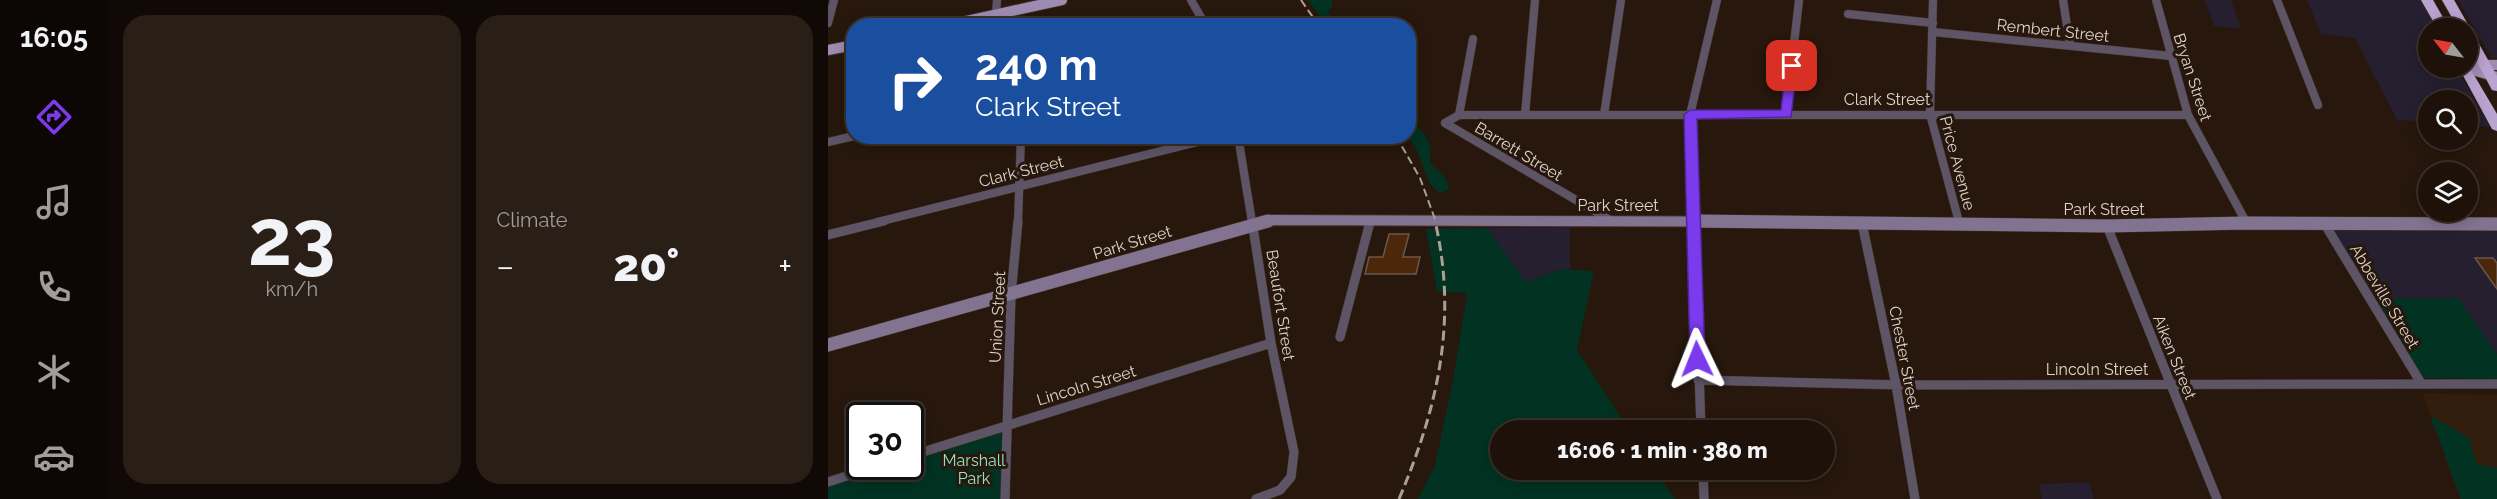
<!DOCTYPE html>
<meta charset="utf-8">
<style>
body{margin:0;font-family:Raleway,sans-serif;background:#2a1f17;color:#f1f3f6;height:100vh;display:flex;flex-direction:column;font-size:22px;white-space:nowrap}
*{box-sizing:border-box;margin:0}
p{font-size:20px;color:#a09d9c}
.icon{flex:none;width:33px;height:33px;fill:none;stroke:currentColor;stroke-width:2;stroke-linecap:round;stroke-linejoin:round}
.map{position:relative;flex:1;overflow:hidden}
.sheet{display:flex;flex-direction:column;gap:15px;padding:15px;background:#100905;width:720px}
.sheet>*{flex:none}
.hud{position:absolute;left:18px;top:18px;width:570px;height:126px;border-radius:24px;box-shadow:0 3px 15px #0003,0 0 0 2px #3b312a;background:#1a4fa0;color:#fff;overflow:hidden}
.needle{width:39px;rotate:301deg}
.buttons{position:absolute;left:1590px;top:18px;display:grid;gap:12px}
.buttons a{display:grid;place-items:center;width:60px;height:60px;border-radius:50%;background:#1d1109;box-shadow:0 3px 15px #0003,0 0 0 2px #3b312a;font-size:30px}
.speed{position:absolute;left:18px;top:402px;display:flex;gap:12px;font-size:30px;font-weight:700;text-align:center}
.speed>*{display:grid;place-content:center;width:78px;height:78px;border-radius:50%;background:#1d1109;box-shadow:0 3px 15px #0003,0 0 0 2px #3b312a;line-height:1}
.speed .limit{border:3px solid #111;border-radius:9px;background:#fff;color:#111}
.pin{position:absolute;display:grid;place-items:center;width:51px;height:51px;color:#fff;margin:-26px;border-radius:12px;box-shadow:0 3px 9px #0006}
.me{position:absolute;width:66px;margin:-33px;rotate:358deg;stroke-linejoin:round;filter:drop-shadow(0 0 4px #0008)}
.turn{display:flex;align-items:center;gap:21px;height:126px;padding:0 30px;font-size:27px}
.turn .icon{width:78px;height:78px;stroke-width:2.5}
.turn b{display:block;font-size:42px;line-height:51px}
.big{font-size:45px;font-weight:800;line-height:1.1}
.sheet .tile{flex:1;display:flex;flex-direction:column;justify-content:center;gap:9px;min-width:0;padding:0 21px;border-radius:24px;background:#2a1f17}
.sheet .dial{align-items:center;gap:0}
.dial b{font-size:78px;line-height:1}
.heat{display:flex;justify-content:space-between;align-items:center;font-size:33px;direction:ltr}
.sheet .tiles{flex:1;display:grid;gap:15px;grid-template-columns:repeat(2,1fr)}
.trip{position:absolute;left:662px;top:420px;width:345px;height:60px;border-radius:30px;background:#1d1109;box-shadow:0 3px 15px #0003,0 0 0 2px #3b312a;font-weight:800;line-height:60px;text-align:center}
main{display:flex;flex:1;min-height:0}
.dock{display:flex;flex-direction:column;width:108px;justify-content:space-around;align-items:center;background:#0c0704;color:#a09d9c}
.dock .icon{width:42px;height:42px}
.dock .active{color:#7c3aed}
.dock b{font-size:27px;color:#f1f3f6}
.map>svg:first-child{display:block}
</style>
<main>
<nav class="dock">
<b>16:05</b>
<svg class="icon active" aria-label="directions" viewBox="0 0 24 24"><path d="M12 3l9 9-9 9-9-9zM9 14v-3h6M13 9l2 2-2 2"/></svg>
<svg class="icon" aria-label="music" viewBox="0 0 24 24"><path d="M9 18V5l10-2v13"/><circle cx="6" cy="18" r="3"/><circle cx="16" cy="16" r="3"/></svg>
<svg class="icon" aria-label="phone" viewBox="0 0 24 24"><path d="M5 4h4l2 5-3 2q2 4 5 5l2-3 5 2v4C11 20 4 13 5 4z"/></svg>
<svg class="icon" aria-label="climate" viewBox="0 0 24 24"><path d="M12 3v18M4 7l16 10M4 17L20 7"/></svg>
<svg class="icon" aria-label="car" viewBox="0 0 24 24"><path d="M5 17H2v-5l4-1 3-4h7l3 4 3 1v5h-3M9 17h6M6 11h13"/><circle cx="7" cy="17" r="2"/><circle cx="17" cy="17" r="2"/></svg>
</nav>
<section class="sheet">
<div class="tiles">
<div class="tile dial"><b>23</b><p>km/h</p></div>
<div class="tile"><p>Climate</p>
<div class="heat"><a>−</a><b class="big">20°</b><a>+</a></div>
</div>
</div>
</section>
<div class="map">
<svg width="1669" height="499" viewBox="0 0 1669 499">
<rect width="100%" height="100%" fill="#27170c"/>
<path fill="#251f2f" d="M 1377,0 L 1403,0 L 1413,29 L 1386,26 Z
M 1479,0 L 1592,0 L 1608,28 L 1600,28 L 1600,68 L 1629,68 L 1662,127 L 1640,125 L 1640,100 L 1600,100 L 1600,122 L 1569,120 L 1527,38 L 1493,34 Z
M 1630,0 L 1669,0 L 1669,58 L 1663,58 Z
M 742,227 L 742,269 L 733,269 L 698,282 L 659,228 Z
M 1505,230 L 1669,231 L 1669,354 L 1630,298 L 1546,299 Z
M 1261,482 L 1266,499 L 1214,499 L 1211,484 Z"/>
<path fill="#321c0c" d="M 1594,393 L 1669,395 L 1669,499 L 1632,499 Z"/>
<path fill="#013222" d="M 480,0 L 503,0 L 505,6 L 499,12 L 512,25 L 499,25 Z
M 581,123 C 599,130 604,145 602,163 L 617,177 L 621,188 L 612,194 L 602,184 L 588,148 L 580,137 Z
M 659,228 L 698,282 L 733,269 L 766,271 L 749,350 L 801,430 L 672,430 L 672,470 L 827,470 L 847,499 L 590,499 L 607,465 L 625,380 L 639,293 L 609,292 L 598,229 Z
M 1630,298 L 1669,354 L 1669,379 L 1594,378 L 1546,299 Z
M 1602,415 L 1641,438 L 1649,464 L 1669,468 L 1669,499 L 1633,499 Z
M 179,426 L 177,499 L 0,499 L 0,482 L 50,467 L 82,466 L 83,456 Z"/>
<path fill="#4c270a" stroke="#6c584b" stroke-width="1.5" d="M 561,234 L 581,234 L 575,257 L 592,257 L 588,274 L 537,274 L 541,257 L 555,257 Z
M 1647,258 L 1665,258 L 1669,263 L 1669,289 Z"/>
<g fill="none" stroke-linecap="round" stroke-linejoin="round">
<defs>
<path id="street-far1" d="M 169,0 L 168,14 L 172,26
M 363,0 L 378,26
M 1105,0 L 1102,114 L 1131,222
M 1235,0 L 1242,45
M 1328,0 L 1360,115 L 1418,222
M 1449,0 L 1490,105
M 1020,14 L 1105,23
M 0,23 L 6,0
M 1105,32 L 1343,56
M 958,114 L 971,0
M 631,115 L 645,39
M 697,115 L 707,0
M 776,115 L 793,0
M 617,123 L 631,115 L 1360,115
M 617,123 L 782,220
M 410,136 L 424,222
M 0,142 L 26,136
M 50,222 L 393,136
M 190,222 L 193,136
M 866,222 L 862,115 L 889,0"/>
<path id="street" d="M 424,221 L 443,343 L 466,452 L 463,477 L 452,490 L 428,499
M 866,221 L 873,430
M 1131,221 L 1132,225
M 1417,221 L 1418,223
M 1034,223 L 1068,385 L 1087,499
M 1496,223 L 1593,383
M 1279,226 L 1389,499
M 0,235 L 56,221
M 512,337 L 542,222
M 870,380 L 1074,385 L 1669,384
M 82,456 L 443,343
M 875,470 L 876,499
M 0,482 L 50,466
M 177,499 L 183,295 L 190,221"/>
<path id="secondary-far1" d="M 433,222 L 445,220 L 989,222"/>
<path id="secondary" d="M 864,221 L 1279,226 L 1418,223 L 1669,224
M 0,345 L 440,221"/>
<path id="primary" d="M 116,26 L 234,0
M 0,50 L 26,45
M 1647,65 L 1669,65
M 1637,68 L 1669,77"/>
<path id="highway" d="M 1593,0 L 1605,0 L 1621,28 L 1609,28 Z
M 1614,0 L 1626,0 L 1642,28 L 1640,31 L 1640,28 L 1630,28 Z
M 1640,31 L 1646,35 L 1669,76 L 1669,91 L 1664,90 L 1640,45 Z
M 1640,65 L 1669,114 L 1669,131 L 1664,129 L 1631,68 L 1640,68 Z"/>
</defs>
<use href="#street-far1" stroke="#413127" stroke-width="9"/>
<use href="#street" stroke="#413127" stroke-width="10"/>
<use href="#secondary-far1" stroke="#413127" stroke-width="12"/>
<use href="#secondary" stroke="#413127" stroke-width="14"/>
<use href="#primary" stroke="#413127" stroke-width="12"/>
<use href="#highway" stroke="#413127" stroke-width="1"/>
<use href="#street-far1" stroke="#5d5466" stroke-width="8"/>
<use href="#street" stroke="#5d5466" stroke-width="9"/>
<use href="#secondary-far1" stroke="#827491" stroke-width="10"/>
<use href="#secondary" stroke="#827491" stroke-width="13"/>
<use href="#primary" stroke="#9e8cb2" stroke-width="10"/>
<use href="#highway" fill="#b9a3d0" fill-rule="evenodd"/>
<path stroke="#ac9f96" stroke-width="2" stroke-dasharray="8 4" stroke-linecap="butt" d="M 473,0 L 491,26
M 568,136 L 592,178 L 608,222"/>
<path stroke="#ac9f96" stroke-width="3" stroke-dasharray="10 5" stroke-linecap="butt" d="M 571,499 C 610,407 630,320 607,221"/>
</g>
<path fill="#7c3aed" stroke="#51269a" stroke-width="1.5" d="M 964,62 L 969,66 L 963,117 L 869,119 L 877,359 L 875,363 L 869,365 L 864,363 L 862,359 L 856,115 L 862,110 L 953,110 L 958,66 Z"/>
<g text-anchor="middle" stroke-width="6" stroke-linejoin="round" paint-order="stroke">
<g font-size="16" fill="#dfd4cc" stroke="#27170c">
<text transform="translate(1225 30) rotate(6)" y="6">Rembert Street</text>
<text transform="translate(1365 77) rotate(72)" y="6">Bryan Street</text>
<text x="1059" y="105">Clark Street</text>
<text transform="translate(691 151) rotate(31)" y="6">Barrett Street</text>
<text transform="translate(1130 163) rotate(75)" y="6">Price Avenue</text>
<text transform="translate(193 171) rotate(-14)" y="6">Clark Street</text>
<text x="790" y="211">Park Street</text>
<text x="1276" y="215">Park Street</text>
<text transform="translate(304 242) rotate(-17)" y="6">Park Street</text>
<text transform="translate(1557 296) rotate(59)" y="6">Abbeville Street</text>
<text transform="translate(453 305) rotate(81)" y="6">Beaufort Street</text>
<text transform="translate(169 317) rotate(-87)" y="6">Union Street</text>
<text transform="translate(1347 357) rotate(68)" y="6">Aiken Street</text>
<text transform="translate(1077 358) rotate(79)" y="6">Chester Street</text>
<text x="1269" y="375">Lincoln Street</text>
<text transform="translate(258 385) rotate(-17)" y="6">Lincoln Street</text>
</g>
<g font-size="16" fill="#8fe3be" stroke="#27170c">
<text x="146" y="466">Marshall<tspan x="146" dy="18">Park</tspan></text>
</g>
</g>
</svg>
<div class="buttons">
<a><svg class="needle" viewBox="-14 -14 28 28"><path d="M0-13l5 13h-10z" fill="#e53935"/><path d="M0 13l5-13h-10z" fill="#a09d9c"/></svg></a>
<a><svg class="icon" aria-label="search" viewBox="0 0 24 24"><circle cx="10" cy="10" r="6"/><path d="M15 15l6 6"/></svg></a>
<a><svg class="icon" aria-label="layers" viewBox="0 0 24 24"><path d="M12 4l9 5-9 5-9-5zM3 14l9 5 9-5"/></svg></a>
</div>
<div class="speed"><div class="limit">30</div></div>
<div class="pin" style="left:964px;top:66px;background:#d93025"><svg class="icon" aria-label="arrive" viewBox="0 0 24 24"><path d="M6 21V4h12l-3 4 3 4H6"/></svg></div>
<svg class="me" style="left:869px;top:359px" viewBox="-20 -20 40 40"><path d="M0-17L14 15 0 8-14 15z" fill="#7c3aed" stroke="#fff" stroke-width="4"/></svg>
<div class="trip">16:06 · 1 min · 380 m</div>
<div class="hud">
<div class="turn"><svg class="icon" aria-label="right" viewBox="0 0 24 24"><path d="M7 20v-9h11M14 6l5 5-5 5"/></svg><div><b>240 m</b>Clark Street</div></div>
</div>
</div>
</main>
